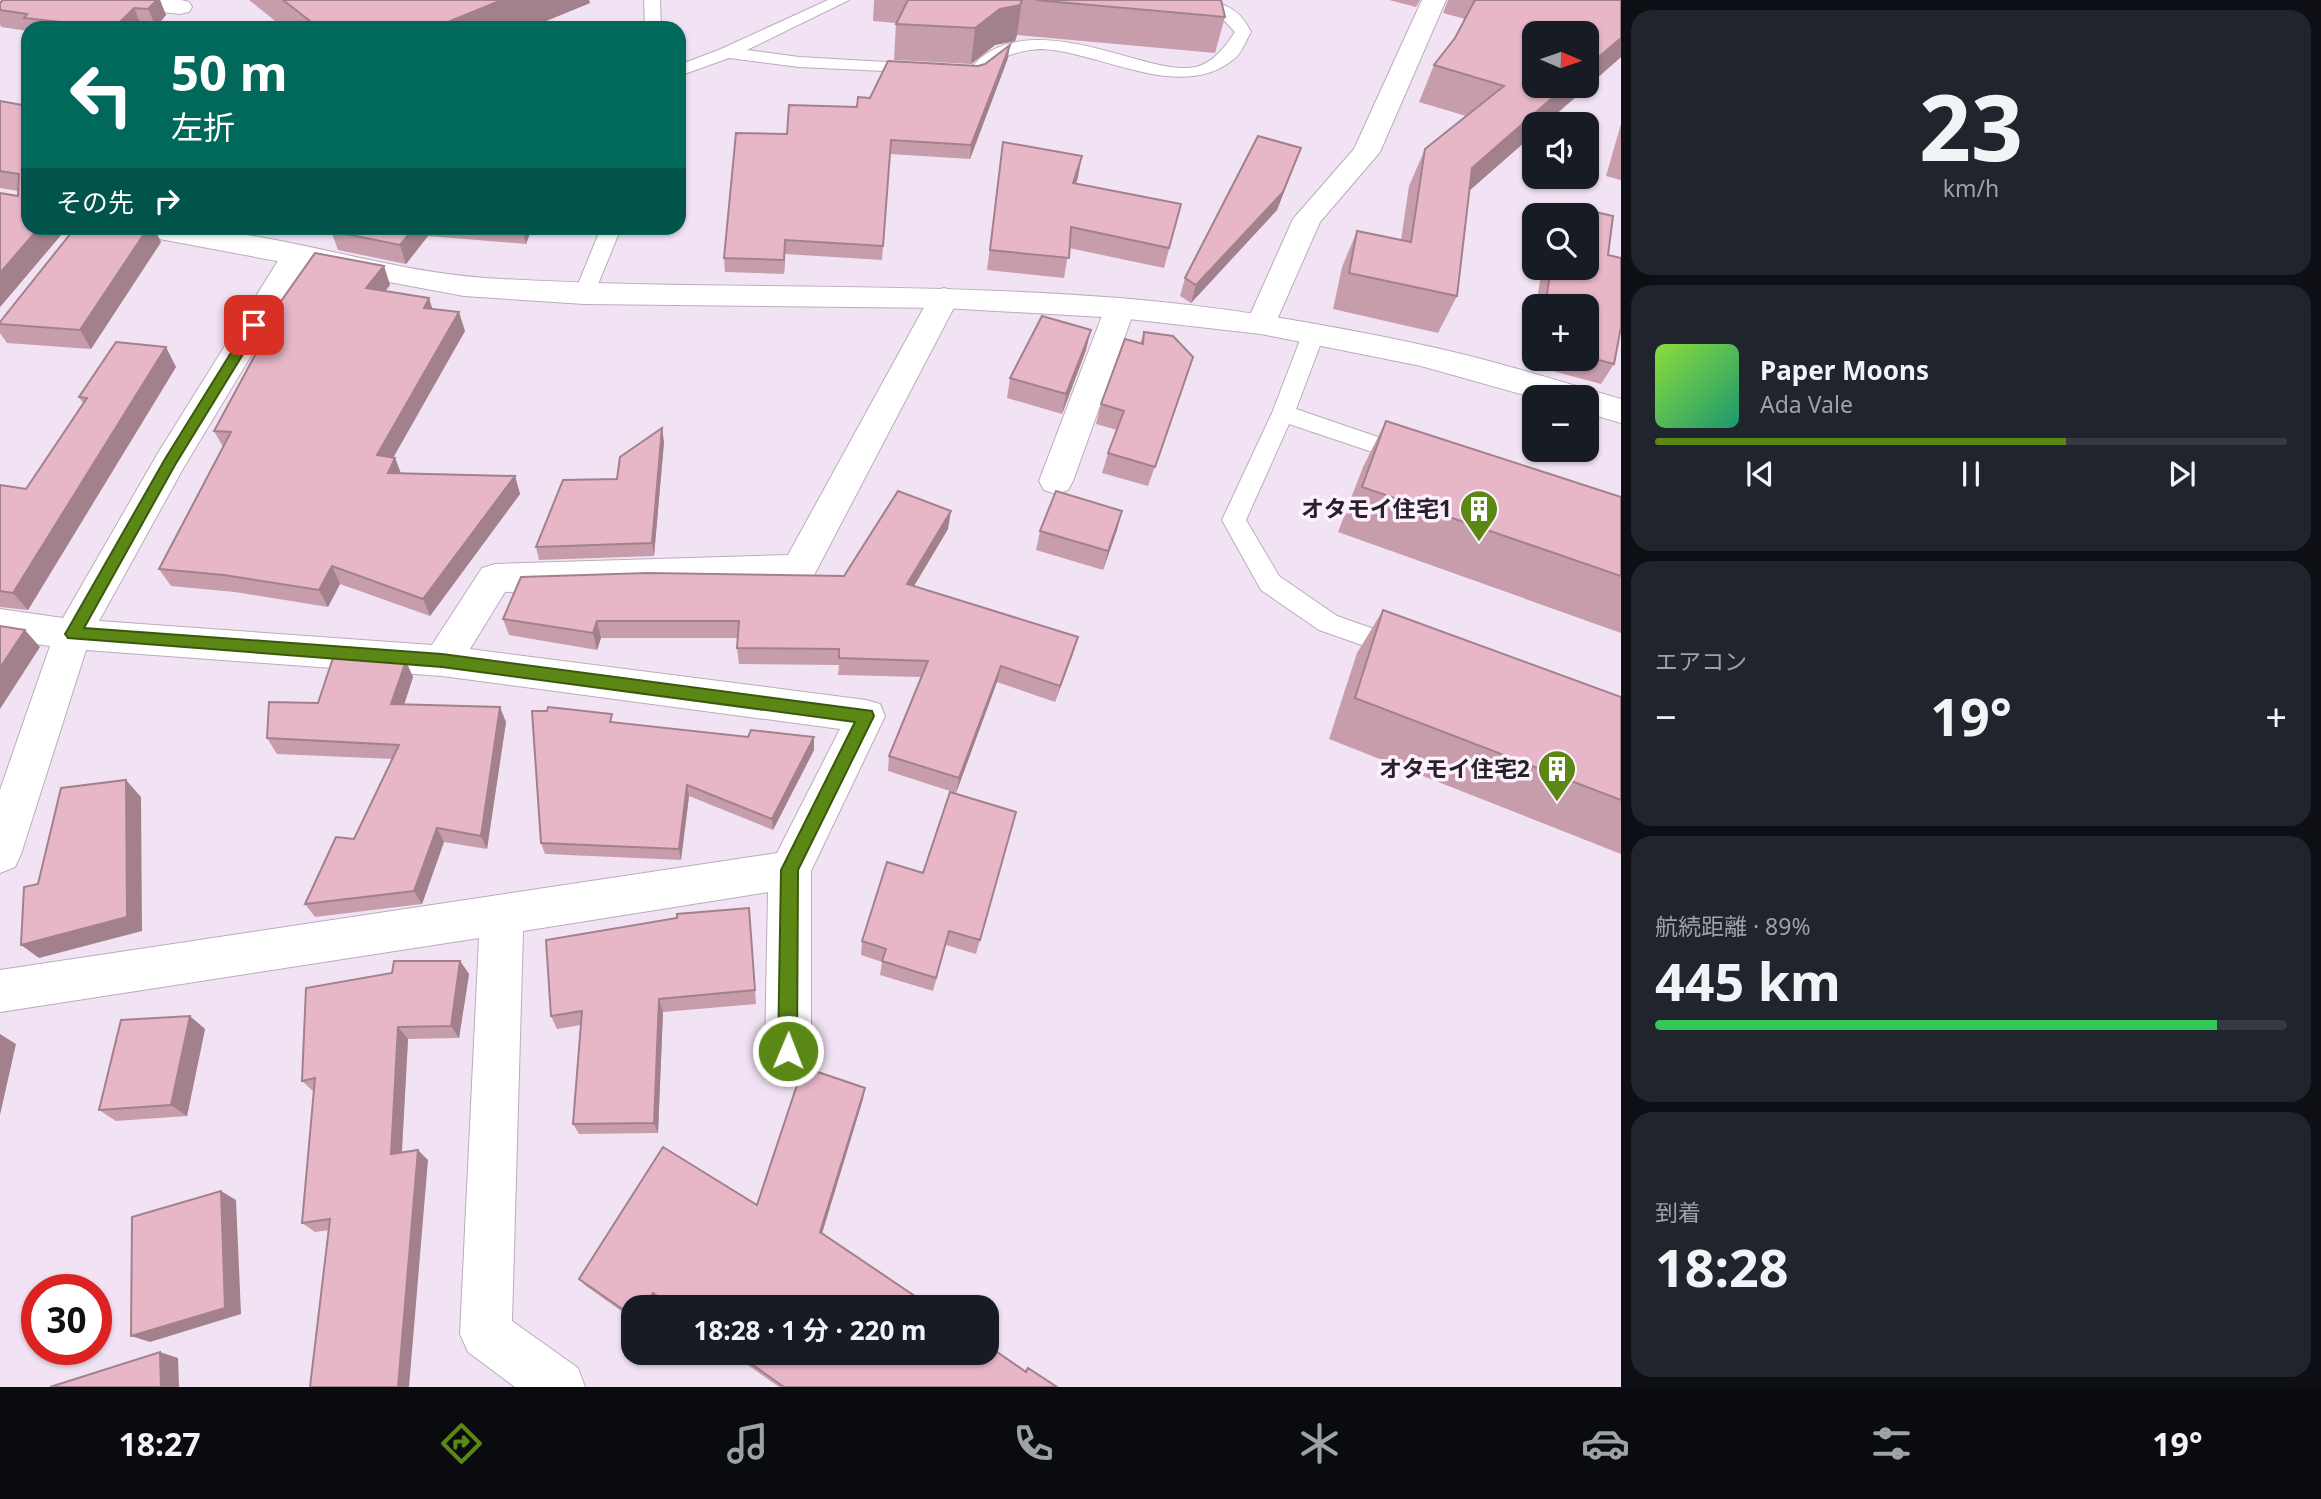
<!DOCTYPE html>
<html lang="ja">
<meta charset="utf-8">
<style>
body{margin:0;font-family:"Noto Sans","Noto Sans JP",sans-serif;background:#20242c;color:#f1f3f6;height:100vh;display:flex;flex-direction:column;font-size:26px;white-space:nowrap}
*{box-sizing:border-box;margin:0}
p{font-size:23px;color:#9ea1a6}
.icon{flex:none;width:38px;height:38px;fill:none;stroke:currentColor;stroke-width:2;stroke-linecap:round;stroke-linejoin:round}
.map{position:relative;flex:1;overflow:hidden}
.sheet{display:flex;flex-direction:column;gap:10px;padding:10px;background:#0d0f14;width:700px}
.sheet>*{flex:none}
.banner{position:absolute;left:21px;top:21px;width:665px;height:214px;border-radius:21px;box-shadow:0 2px 5px #0004;background:#00695c;color:#fff;overflow:hidden}
.needle{width:46px;rotate:92deg}
.tools{position:absolute;left:1522px;top:21px;display:grid;gap:14px}
.tools a{display:grid;place-items:center;width:77px;height:77px;border-radius:14px;background:#171b24;box-shadow:0 2px 5px #0004;font-size:35px}
.speed{position:absolute;left:21px;top:1274px;display:flex;gap:14px;font-size:35px;font-weight:700;text-align:center}
.speed>*{display:grid;place-content:center;width:91px;height:91px;border-radius:50%;background:#171b24;box-shadow:0 2px 5px #0004;line-height:1}
.speed .limit{border:10px solid #d22;background:#fff;color:#111}
.pin{position:absolute;display:grid;place-items:center;width:60px;height:60px;color:#fff;margin:-30px;border-radius:14px;box-shadow:0 4px 10px #0006}
.me{position:absolute;width:77px;margin:-38px;rotate:1deg;stroke-linejoin:round;filter:drop-shadow(0 0 5px #0008)}
.turn{display:flex;align-items:center;gap:24px;height:147px;padding:0 35px;font-size:32px}
.turn .icon{width:91px;height:91px;stroke-width:2.5}
.turn b{display:block;font-size:49px;line-height:60px}
.then{display:flex;align-items:center;height:66px;padding:0 35px;background:#0003;gap:14px;font-size:26px}
.big{font-size:52px;font-weight:700;line-height:1.1}
.sheet .widget{flex:1;display:flex;flex-direction:column;justify-content:center;gap:10px;min-width:0;padding:0 24px;border-radius:21px;background:#20242c}
.sheet .dial{align-items:center;gap:0}
.dial b{font-size:91px;line-height:1}
.song{display:flex;align-items:center;gap:21px}
.cover{width:84px;height:84px;border-radius:10px;background:linear-gradient(135deg,hsl(90 70% 55%),hsl(160 70% 35%))}
.played{height:7px;border-radius:4px;background:linear-gradient(90deg,#5b8715 65%,#363941 65%)}
.keys{display:flex;justify-content:space-around;direction:ltr}
.heat{display:flex;justify-content:space-between;align-items:center;font-size:38px;direction:ltr}
.charge{height:10px;border-radius:5px;background:linear-gradient(90deg,#34c759 89%,#363941 0)}
.trip{position:absolute;left:621px;top:1295px;width:378px;height:70px;border-radius:21px;background:#171b24;box-shadow:0 2px 5px #0004;font-weight:700;line-height:70px;text-align:center}
.menu{display:flex;height:112px;justify-content:space-around;align-items:center;background:#090b0e;color:#9ea1a6}
.menu .icon{width:49px;height:49px}
.menu .active{color:#5b8715}
.menu b{font-size:32px;color:#f1f3f6}
main{display:flex;flex:1;min-height:0}
.map>svg:first-child{display:block}
</style>
<main>
<div class="map">
<svg width="1621" height="1387" viewBox="0 0 1621 1387">
<rect width="100%" height="100%" fill="#f2e3f4"/>
<g fill="none" stroke-linecap="round" stroke-linejoin="round">
<defs>
<path id="lane" d="M 644,0 L 660,0 L 661,28 L 645,28 Z
M 828,0 L 849,0 L 747,50 L 799,57 L 921,64 L 927,65 L 930,69 L 927,73 L 799,67 L 729,58 L 679,76 L 679,65 L 721,49 Z
M 1190,0 C 1218,0 1238,5 1251,32 C 1246,40 1242,53 1234,59 C 1181,103 1102,52 1042,49 C 1033,49 1018,52 1010,55 C 996,60 989,77 973,73 L 970,69 C 1007,21 1083,44 1132,58 C 1151,63 1176,71 1196,67 C 1214,62 1225,47 1235,32 L 1219,15 Z
M 601,228 L 621,228 L 594,294 L 591,299 L 577,299 L 574,294 Z
M 1313,328 L 1321,330 L 1324,335 L 1296,409 L 1416,450 L 1419,456 L 1416,462 L 1408,464 L 1289,424 L 1246,520 L 1279,576 L 1337,616 L 1408,641 L 1412,648 L 1408,655 L 1399,658 L 1319,630 L 1261,590 L 1222,520 L 1272,413 L 1302,335 L 1305,330 Z"/>
<path id="street" d="M 105,0 L 181,0 L 189,2 L 192,7 L 189,12 L 180,14 L 117,7 L 108,5 Z
M 1422,0 L 1446,0 L 1380,152 L 1320,222 L 1272,331 L 1261,334 L 1250,331 L 1246,324 L 1293,219 L 1354,149 Z
M 296,247 L 306,249 L 311,256 L 184,467 L 99,621 L 432,645 L 482,568 L 495,564 L 788,555 L 933,291 L 944,288 L 955,291 L 959,298 L 812,579 L 799,583 L 505,592 L 470,649 L 866,700 L 880,704 L 885,716 L 811,871 L 811,1051 L 804,1067 L 788,1074 L 772,1067 L 765,1051 L 768,892 L 523,931 L 512,1321 L 578,1368 L 585,1387 L 515,1387 L 468,1352 L 460,1334 L 479,938 L 0,1012 L 0,970 L 777,853 L 840,729 L 442,676 L 86,650 L 21,854 L 15,867 L 0,873 L 0,790 L 50,646 L 0,639 L 0,609 L 63,618 L 158,453 L 281,256 L 286,249 Z
M 1120,298 L 1131,301 L 1135,308 L 1073,481 L 1068,490 L 1056,494 L 1044,490 L 1039,481 L 1105,308 L 1109,301 Z"/>
<path id="secondary" d="M 135,228 C 251,220 369,270 485,278 C 696,291 908,281 1119,298 C 1220,306 1319,323 1418,344 C 1486,358 1555,380 1621,399 L 1621,423 L 1587,413 L 1587,397 L 1535,398 L 1421,366 L 1261,334 L 1120,318 L 944,308 L 584,304 L 464,296 L 149,237 L 139,234 Z"/>
</defs>
<use href="#lane" stroke="#baacbc" stroke-width="2"/>
<use href="#street" stroke="#baacbc" stroke-width="2"/>
<use href="#secondary" stroke="#baacbc" stroke-width="2"/>
<use href="#lane" fill="#fff" fill-rule="evenodd"/>
<use href="#street" fill="#fff" fill-rule="evenodd"/>
<use href="#secondary" fill="#fff" fill-rule="evenodd"/>
</g>
<path fill="#c79dac" d="M 160,0 L 166,15 L 156,27 L 141,25 L 139,28 L 28,28 L 28,31 L 1,27 L 0,24 L 0,3 Z
M 249,0 L 589,0 L 590,3 L 529,28 L 284,28 Z
M 874,0 L 1221,0 L 1225,17 L 1215,53 L 1017,35 L 1015,41 L 995,45 L 971,64 L 894,60 L 896,23 L 873,21 Z
M 1389,0 L 1420,0 L 1416,7 Z
M 1448,0 L 1621,0 L 1621,57 L 1469,191 L 1457,296 L 1438,333 L 1333,309 L 1342,267 L 1357,231 L 1401,240 L 1409,186 L 1425,149 L 1466,116 L 1419,102 L 1434,65 L 1455,38 L 1465,19 L 1443,13 Z
M 1008,58 L 970,159 L 890,154 L 882,260 L 785,254 L 784,274 L 725,272 L 724,258 L 787,134 L 857,107 L 870,98 L 978,66 Z
M 0,101 L 28,106 L 28,228 L 67,228 L 0,307 L 18,191 L 0,188 Z
M 1621,124 L 1621,180 L 1606,176 Z
M 1003,142 L 1078,177 L 1076,184 L 1181,204 L 1164,268 L 1069,248 L 1064,278 L 987,270 Z
M 1301,148 L 1277,210 L 1191,303 L 1180,296 L 1185,278 Z
M 1561,204 L 1613,216 L 1608,255 L 1621,258 L 1621,327 L 1614,364 L 1601,384 L 1527,364 L 1535,315 L 1535,359 L 1587,359 L 1587,306 L 1536,306 L 1542,268 L 1587,268 L 1587,215 L 1554,215 Z
M 75,228 L 154,228 L 161,242 L 91,349 L 7,343 L 0,333 L 0,322 Z
M 322,228 L 532,228 L 526,244 L 428,236 L 406,264 L 338,250 L 331,231 L 332,229 Z
M 384,266 L 390,285 L 385,291 L 433,309 L 465,331 L 393,457 L 395,458 L 401,474 L 515,476 L 520,494 L 430,616 L 340,584 L 328,607 L 235,592 L 171,586 L 159,569 L 223,447 L 214,431 L 263,339 L 260,331 Z
M 1144,332 L 1187,377 L 1148,486 L 1102,473 L 1108,453 L 1117,430 L 1096,424 L 1101,404 L 1140,344 Z
M 1086,350 L 1062,414 L 1007,398 L 1010,378 Z
M 176,367 L 28,610 L 0,607 L 0,485 L 26,489 L 83,403 L 79,397 Z
M 1386,421 L 1621,497 L 1621,633 L 1338,532 L 1363,467 Z
M 664,442 L 654,556 L 539,560 L 536,547 Z
M 948,529 L 914,586 L 1078,637 L 1055,702 L 997,682 L 956,793 L 888,771 L 889,756 L 922,677 L 838,675 L 839,665 L 739,664 L 737,648 L 738,638 L 601,638 L 597,650 L 509,635 L 503,619 L 844,576 Z
M 1117,530 L 1103,570 L 1036,550 L 1040,531 Z
M 1383,610 L 1621,697 L 1621,854 L 1329,739 L 1357,653 Z
M 413,677 L 404,705 L 506,722 L 487,849 L 444,842 L 422,904 L 315,917 L 305,904 L 354,839 L 392,759 L 277,754 L 267,738 L 318,703 Z
M 614,722 L 814,750 L 773,830 L 689,796 L 681,860 L 545,854 L 541,843 Z
M 1016,812 L 976,954 L 946,945 L 933,991 L 880,975 L 882,962 L 861,955 L 862,941 L 923,873 Z
M 749,908 L 756,1004 L 663,1012 L 658,1133 L 579,1134 L 573,1124 L 581,1025 L 557,1029 L 551,1016 Z
M 460,961 L 469,974 L 459,1038 L 408,1039 L 402,1152 L 428,1160 L 329,1230 L 315,1232 L 302,1223 L 314,1092 L 302,1081 Z
M 205,1029 L 187,1116 L 116,1121 L 99,1110 Z
M 863,1099 L 822,1233 L 931,1307 L 668,1307 L 657,1300 L 634,1307 L 634,1320 L 586,1286 L 579,1279 L 757,1205 Z
M 731,1353 L 987,1353 L 1024,1371 L 1028,1368 L 1057,1387 L 779,1387 Z"/>
<path fill="#a2808c" d="M 157,0 L 160,0 L 166,15 L 156,27 L 148,9 Z
M 502,0 L 589,0 L 590,3 L 529,28 L 433,28 Z
M 1022,0 L 1017,35 L 1015,41 L 995,45 L 971,64 L 975,28 L 1000,9 Z
M 134,8 L 141,25 L 139,28 L 114,28 Z
M 1621,38 L 1621,57 L 1545,124 L 1535,124 L 1535,133 L 1454,204 L 1472,168 L 1566,86 L 1587,86 L 1587,67 Z
M 1010,45 L 1008,58 L 970,159 L 971,145 Z
M 1301,148 L 1277,210 L 1191,303 L 1196,285 Z
M 1082,156 L 1078,177 L 1069,204 L 1073,183 Z
M 39,228 L 67,228 L 0,307 L 0,273 Z
M 148,228 L 154,228 L 161,242 L 91,349 L 80,330 Z
M 414,228 L 426,228 L 428,236 L 406,264 L 400,245 Z
M 522,228 L 532,228 L 526,244 Z
M 785,240 L 785,254 L 784,274 L 784,260 Z
M 384,266 L 390,285 L 373,307 L 366,288 Z
M 429,298 L 435,317 L 424,308 Z
M 459,312 L 465,331 L 384,474 L 377,455 Z
M 1091,330 L 1086,350 L 1062,414 L 1066,394 Z
M 166,347 L 176,367 L 28,610 L 13,593 Z
M 662,428 L 664,442 L 654,556 L 652,543 Z
M 395,458 L 402,476 L 388,473 Z
M 515,476 L 520,494 L 430,616 L 423,599 Z
M 951,511 L 948,529 L 905,601 L 907,584 Z
M 1122,511 L 1117,530 L 1103,570 L 1108,551 Z
M 332,566 L 340,584 L 328,607 L 319,590 Z
M 597,621 L 601,638 L 597,650 L 593,633 Z
M 25,630 L 40,647 L 0,709 L 0,668 Z
M 1078,637 L 1073,654 L 1055,702 L 1060,686 Z
M 406,661 L 413,677 L 399,720 L 391,704 Z
M 1001,666 L 997,682 L 956,793 L 959,778 Z
M 500,707 L 506,722 L 487,849 L 481,836 Z
M 814,737 L 814,750 L 773,830 L 772,819 Z
M 126,780 L 141,797 L 142,931 L 39,958 L 21,945 Z
M 687,785 L 689,796 L 681,860 L 679,849 Z
M 437,828 L 444,842 L 422,904 L 414,891 Z
M 460,961 L 469,974 L 459,1038 L 451,1026 Z
M 659,999 L 663,1012 L 658,1133 L 654,1123 Z
M 190,1016 L 205,1029 L 187,1116 L 171,1105 Z
M 398,1027 L 408,1039 L 401,1164 L 391,1154 Z
M 0,1034 L 16,1044 L 0,1115 Z
M 865,1088 L 863,1099 L 820,1240 L 820,1232 Z
M 418,1150 L 428,1160 L 409,1387 L 398,1387 Z
M 221,1191 L 236,1200 L 241,1314 L 150,1342 L 131,1336 Z
M 653,1293 L 657,1300 L 653,1307 L 644,1307 Z
M 160,1352 L 178,1358 L 179,1387 L 161,1387 Z"/>
<path fill="#e7b7c8" stroke="#a2808c" stroke-width="2" d="M 3,0 L 157,0 L 148,9 L 134,8 L 114,28 L 24,18 L 27,14 L 0,10 L 0,3 Z
M 283,0 L 502,0 L 433,28 L 319,28 Z
M 908,0 L 1022,0 L 1020,5 L 1000,9 L 975,28 L 896,24 Z
M 1036,0 L 1221,0 L 1225,17 L 1046,1 Z
M 1475,0 L 1621,0 L 1621,38 L 1587,67 L 1587,33 L 1535,33 L 1535,86 L 1566,86 L 1472,168 L 1457,296 L 1349,273 L 1357,231 L 1411,242 L 1425,149 L 1504,86 L 1434,65 L 1455,38 Z
M 1010,45 L 971,145 L 891,140 L 883,246 L 785,240 L 784,260 L 724,258 L 736,133 L 787,134 L 789,105 L 857,107 L 858,97 L 870,98 L 888,61 L 978,66 L 985,64 Z
M 0,101 L 28,106 L 28,228 L 39,228 L 0,273 L 0,193 L 18,196 L 19,174 L 0,171 Z
M 1258,136 L 1301,148 L 1283,192 L 1196,285 L 1185,278 Z
M 1003,142 L 1082,156 L 1073,183 L 1181,204 L 1169,248 L 1071,227 L 1069,258 L 990,250 Z
M 1561,204 L 1613,216 L 1608,255 L 1621,258 L 1621,327 L 1614,364 L 1587,357 L 1587,306 L 1545,306 L 1551,268 L 1587,268 L 1587,215 L 1559,215 Z
M 75,228 L 148,228 L 80,330 L 0,324 L 0,322 Z
M 333,228 L 414,228 L 400,245 L 331,231 Z
M 315,253 L 384,266 L 366,288 L 429,298 L 424,308 L 459,312 L 377,455 L 395,458 L 388,473 L 515,476 L 423,599 L 332,566 L 319,590 L 224,575 L 159,569 L 231,432 L 214,431 L 267,333 L 260,331 Z
M 1042,316 L 1091,330 L 1066,394 L 1010,378 Z
M 1144,332 L 1173,336 L 1193,357 L 1155,467 L 1108,453 L 1124,411 L 1101,404 L 1125,339 L 1143,344 Z
M 116,342 L 166,347 L 13,593 L 0,591 L 0,485 L 26,489 L 87,398 L 79,397 Z
M 1386,421 L 1621,497 L 1621,576 L 1362,487 Z
M 662,428 L 652,543 L 536,547 L 563,480 L 617,479 L 620,457 Z
M 898,491 L 951,511 L 907,584 L 1078,637 L 1060,686 L 1001,666 L 959,778 L 889,756 L 928,661 L 839,658 L 839,649 L 737,648 L 739,621 L 597,621 L 593,633 L 503,619 L 521,577 L 648,573 L 844,576 Z
M 1056,491 L 1122,511 L 1108,551 L 1040,531 Z
M 1383,610 L 1621,697 L 1621,800 L 1355,698 Z
M 0,626 L 25,630 L 0,668 Z
M 334,655 L 406,661 L 391,704 L 500,707 L 481,836 L 437,828 L 414,891 L 305,904 L 336,837 L 354,839 L 399,745 L 267,738 L 269,702 L 318,703 Z
M 548,707 L 612,714 L 610,722 L 748,737 L 751,730 L 814,737 L 772,819 L 687,785 L 679,849 L 541,843 L 532,711 L 547,711 Z
M 126,780 L 127,917 L 21,945 L 24,887 L 38,884 L 61,788 Z
M 950,792 L 1016,812 L 980,940 L 949,931 L 936,978 L 882,961 L 886,949 L 862,941 L 887,862 L 923,873 Z
M 749,908 L 755,990 L 659,999 L 654,1123 L 573,1124 L 582,1011 L 551,1016 L 546,940 L 677,918 L 677,914 Z
M 394,961 L 460,961 L 451,1026 L 398,1027 L 391,1154 L 418,1150 L 398,1387 L 310,1387 L 330,1219 L 302,1223 L 315,1078 L 302,1081 L 306,988 L 392,973 Z
M 190,1016 L 171,1105 L 99,1110 L 121,1020 Z
M 803,1067 L 865,1088 L 820,1232 L 931,1307 L 673,1307 L 653,1293 L 644,1307 L 634,1307 L 634,1317 L 579,1279 L 663,1147 L 757,1205 Z
M 221,1191 L 225,1308 L 131,1336 L 132,1217 Z
M 987,1345 L 1026,1372 L 1028,1368 L 1057,1387 L 784,1387 L 736,1353 L 987,1353 Z
M 160,1352 L 161,1387 L 50,1387 Z"/>
<path fill="#5b8715" stroke="#3b580e" stroke-width="2" d="M 254,321 L 261,325 L 175,465 L 84,628 L 442,654 L 872,711 L 874,716 L 798,870 L 797,1051 L 795,1058 L 788,1060 L 781,1058 L 778,1051 L 781,870 L 855,722 L 442,667 L 68,638 L 65,634 L 68,629 L 165,459 L 250,322 Z"/>
<defs>
<symbol id="building-pin" viewBox="-11 -11 22 30"><path d="M0 17L-7.5 6A9.5 9.5 0 1 1 7.5 6Z" fill="#5b8715" stroke="#fdf1ff"/><path d="M-4-6H4V6H1V3H-1V6H-4ZM-2.5-4.3h1.7v1.8h-1.7ZM.8-4.3h1.7v1.8H.8ZM-2.5-1h1.7V.8h-1.7ZM.8-1h1.7V.8H.8Z" fill="#fff"/></symbol>
</defs>
<g fill-rule="evenodd">
<use href="#building-pin" x="1457" y="487" width="44" height="60"/>
<use href="#building-pin" x="1535" y="747" width="44" height="60"/>
</g>
<g text-anchor="middle" stroke-width="7" stroke-linejoin="round" paint-order="stroke">
<g font-size="23" font-weight="bold" fill="#272228" stroke="#fdf1ff" text-anchor="end">
<text x="1452" y="517">オタモイ住宅1</text>
<text x="1530" y="777">オタモイ住宅2</text>
</g>
</g>
</svg>
<div class="tools">
<a><svg class="needle" viewBox="-14 -14 28 28"><path d="M0-13l5 13h-10z" fill="#e53935"/><path d="M0 13l5-13h-10z" fill="#9ea1a6"/></svg></a>
<a><svg class="icon" aria-label="sound" viewBox="0 0 24 24"><path d="M4 9h4l5-4v14l-5-4H4zM17 9q2 3 0 6"/></svg></a>
<a><svg class="icon" aria-label="search" viewBox="0 0 24 24"><circle cx="10" cy="10" r="6"/><path d="M15 15l6 6"/></svg></a>
<a>+</a>
<a>−</a>
</div>
<div class="speed"><div class="limit">30</div></div>
<div class="pin" style="left:254px;top:325px;background:#d93025"><svg class="icon" aria-label="arrive" viewBox="0 0 24 24"><path d="M6 21V4h12l-3 4 3 4H6"/></svg></div>
<svg class="me" style="left:788px;top:1051px" viewBox="-20 -20 40 40"><circle r="17" fill="#5b8715" stroke="#fff" stroke-width="3"/><path d="M0-11L8 9 0 5-8 9z" fill="#fff"/></svg>
<div class="trip">18:28 · 1 分 · 220 m</div>
<div class="banner">
<div class="turn"><svg class="icon" aria-label="left" viewBox="0 0 24 24"><path d="M17 20v-9H6M10 6l-5 5 5 5"/></svg><div><b>50 m</b>左折</div></div>
<div class="then">その先<svg class="icon" aria-label="right" viewBox="0 0 24 24"><path d="M7 20v-9h11M14 6l5 5-5 5"/></svg></div>
</div>
</div>
<section class="sheet">
<div class="widget dial"><b>23</b><p>km/h</p></div>
<div class="widget">
<div class="song"><i class="cover"></i><div><b>Paper Moons</b><p>Ada Vale</p></div></div>
<div class="played"></div>
<div class="keys"><svg class="icon" aria-label="previous" viewBox="0 0 24 24"><path d="M18 5L8 12l10 7zM5 5v14"/></svg><svg class="icon" aria-label="pause" viewBox="0 0 24 24"><path d="M8 5v14M16 5v14"/></svg><svg class="icon" aria-label="next" viewBox="0 0 24 24"><path d="M6 5l10 7-10 7zM19 5v14"/></svg></div>
</div>
<div class="widget"><p>エアコン</p>
<div class="heat"><a>−</a><b class="big">19°</b><a>+</a></div>
</div>
<div class="widget"><p>航続距離 · 89%</p><b class="big">445 km</b><div class="charge"></div></div>
<div class="widget"><p>到着</p><b class="big">18:28</b></div>
</section>
</main>
<nav class="menu">
<b>18:27</b>
<svg class="icon active" aria-label="directions" viewBox="0 0 24 24"><path d="M12 3l9 9-9 9-9-9zM9 14v-3h6M13 9l2 2-2 2"/></svg>
<svg class="icon" aria-label="music" viewBox="0 0 24 24"><path d="M9 18V5l10-2v13"/><circle cx="6" cy="18" r="3"/><circle cx="16" cy="16" r="3"/></svg>
<svg class="icon" aria-label="phone" viewBox="0 0 24 24"><path d="M5 4h4l2 5-3 2q2 4 5 5l2-3 5 2v4C11 20 4 13 5 4z"/></svg>
<svg class="icon" aria-label="climate" viewBox="0 0 24 24"><path d="M12 3v18M4 7l16 10M4 17L20 7"/></svg>
<svg class="icon" aria-label="car" viewBox="0 0 24 24"><path d="M5 17H2v-5l4-1 3-4h7l3 4 3 1v5h-3M9 17h6M6 11h13"/><circle cx="7" cy="17" r="2"/><circle cx="17" cy="17" r="2"/></svg>
<svg class="icon" aria-label="filters" viewBox="0 0 24 24"><path d="M4 7h16M4 17h16"/><circle cx="9" cy="7" r="2"/><circle cx="15" cy="17" r="2"/></svg>
<b>19°</b>
</nav>
